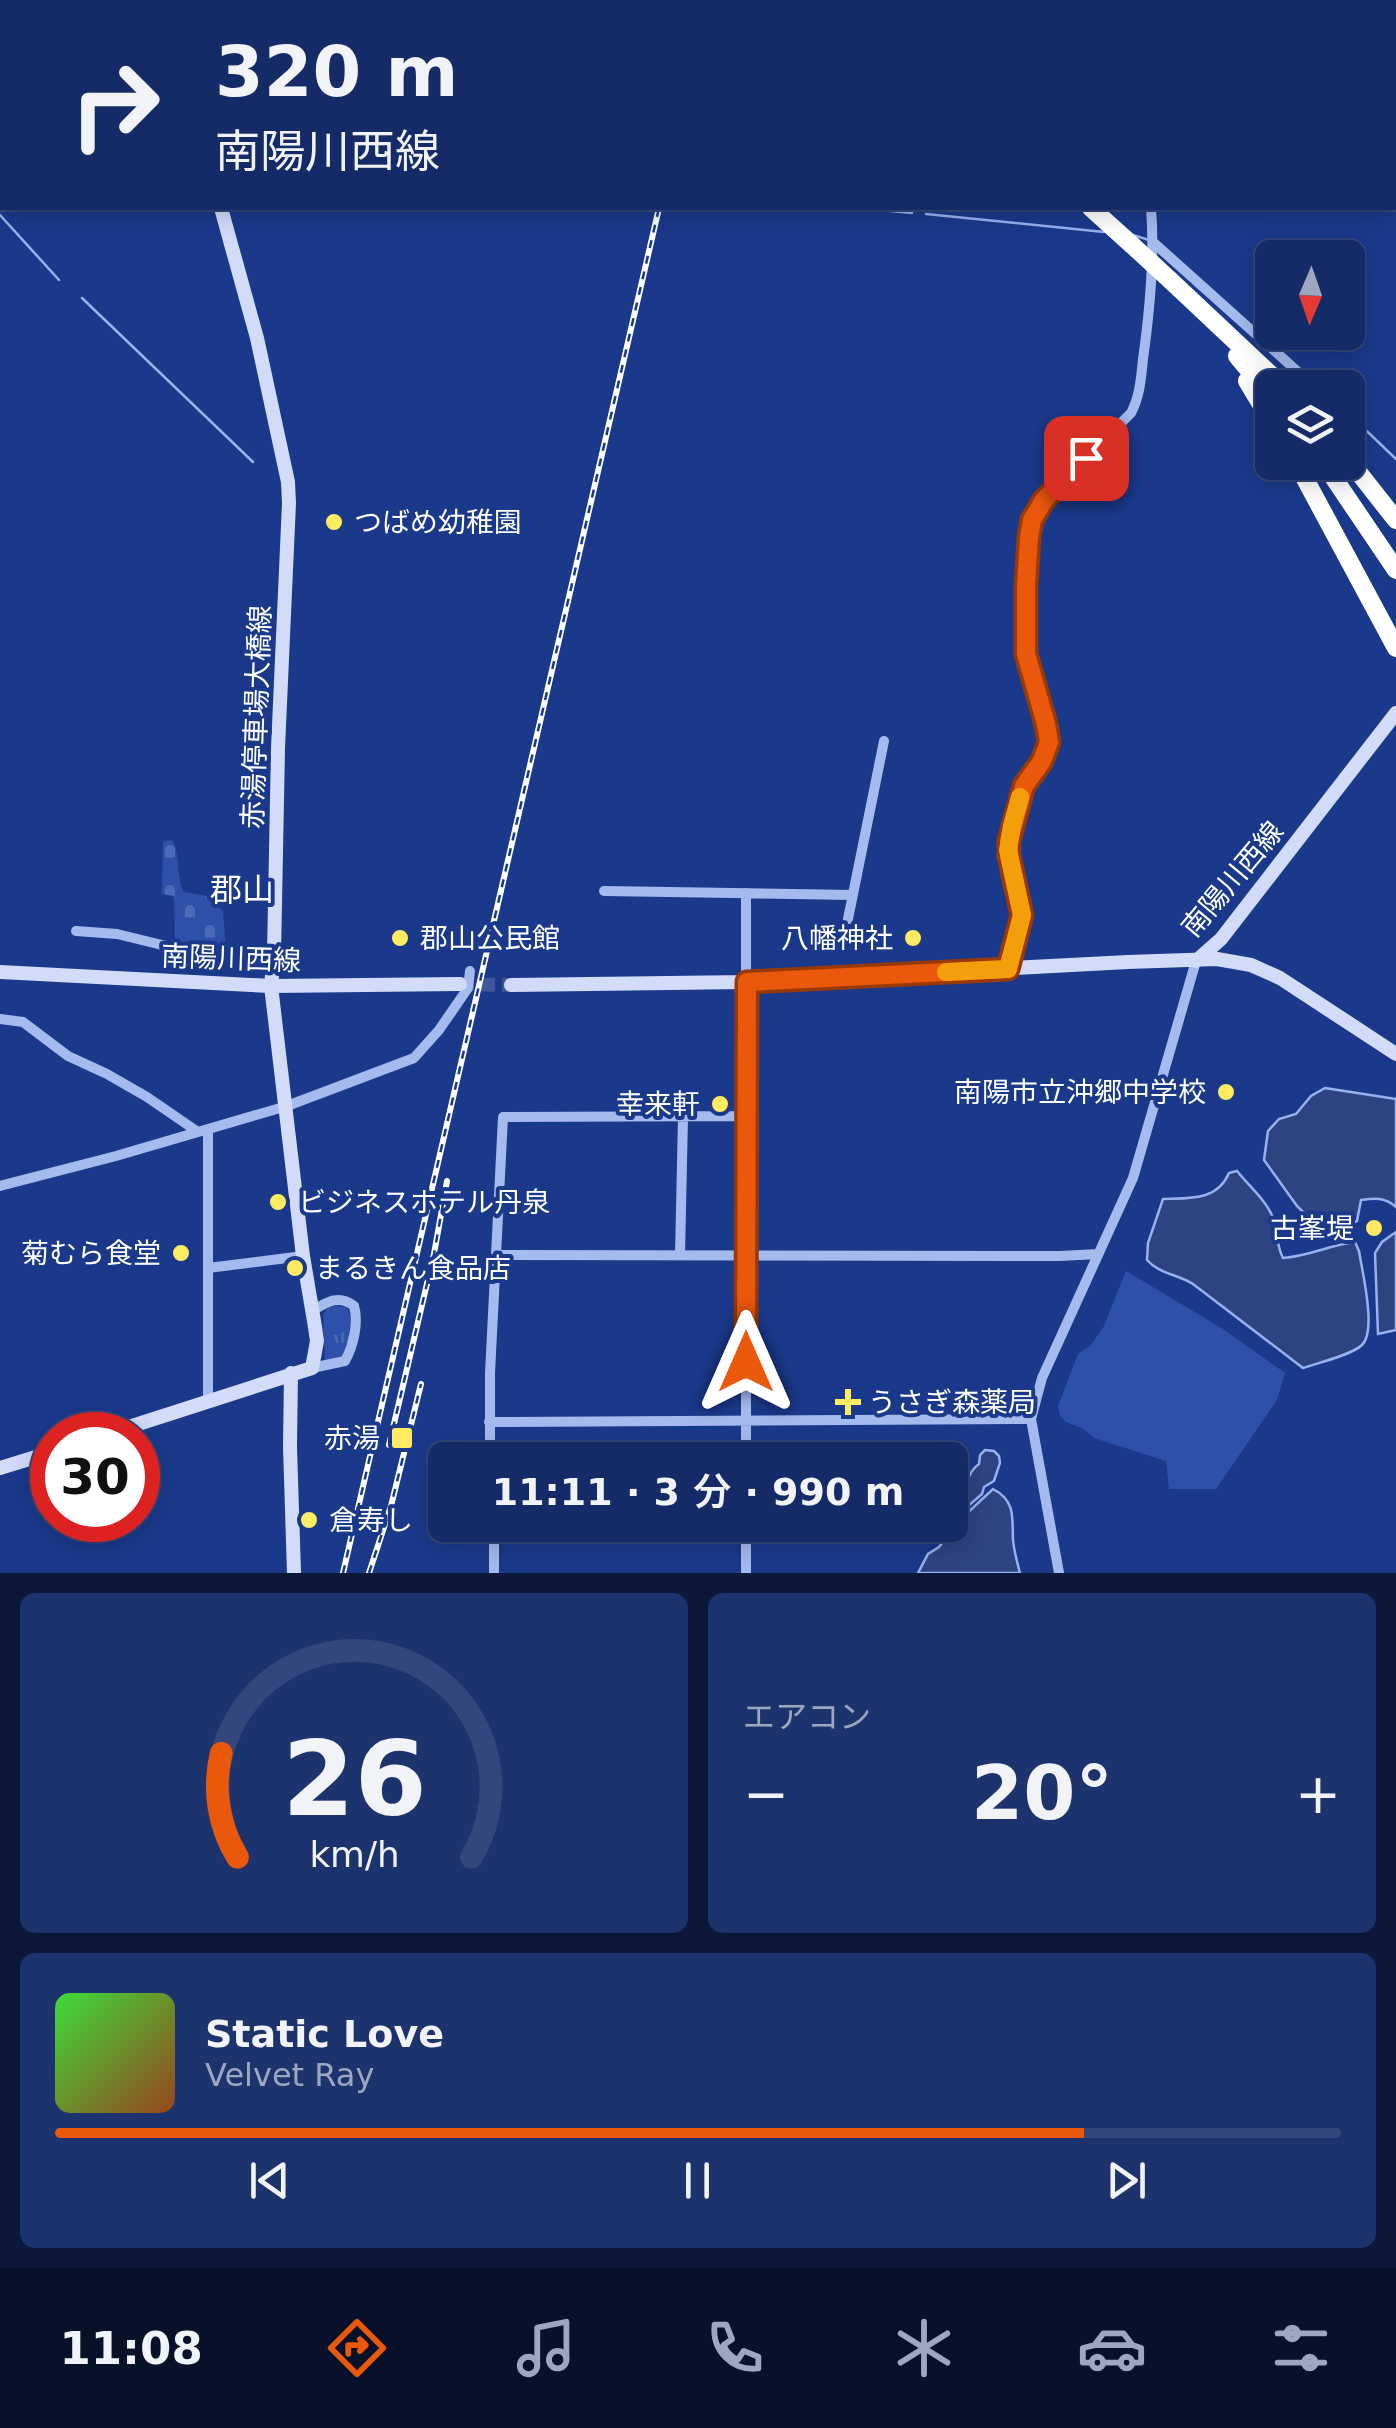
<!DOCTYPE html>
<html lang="ja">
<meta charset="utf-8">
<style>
body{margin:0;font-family:"DejaVu Sans","Noto Sans JP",sans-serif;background:#1d336e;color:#f1f3f6;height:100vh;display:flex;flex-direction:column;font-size:38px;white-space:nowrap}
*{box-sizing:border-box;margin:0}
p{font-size:32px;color:#9da7c0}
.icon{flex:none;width:55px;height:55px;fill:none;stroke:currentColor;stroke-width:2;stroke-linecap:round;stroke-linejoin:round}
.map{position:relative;height:1573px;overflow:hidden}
.drawer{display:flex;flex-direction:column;gap:20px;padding:20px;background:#0b1839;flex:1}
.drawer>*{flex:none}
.hud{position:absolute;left:0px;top:0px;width:1398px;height:210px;box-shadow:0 5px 25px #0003,0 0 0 2px #33477c;background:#142b68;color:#f1f3f6;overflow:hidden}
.needle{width:65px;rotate:182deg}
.tools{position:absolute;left:1255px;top:240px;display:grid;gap:20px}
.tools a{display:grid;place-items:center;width:110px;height:110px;border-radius:15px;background:#142b68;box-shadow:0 5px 25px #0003,0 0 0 2px #33477c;font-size:50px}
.speed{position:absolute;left:30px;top:1412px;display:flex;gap:20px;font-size:50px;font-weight:700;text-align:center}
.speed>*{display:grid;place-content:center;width:130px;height:130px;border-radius:50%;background:#142b68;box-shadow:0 5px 25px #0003,0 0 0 2px #33477c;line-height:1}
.speed .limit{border:15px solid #d22;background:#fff;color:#111}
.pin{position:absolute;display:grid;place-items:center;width:85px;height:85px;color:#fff;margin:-42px;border-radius:20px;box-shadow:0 5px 15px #0006}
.me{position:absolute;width:110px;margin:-55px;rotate:0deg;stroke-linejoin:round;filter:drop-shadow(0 0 8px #0008)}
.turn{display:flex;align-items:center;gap:35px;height:210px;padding:0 50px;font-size:45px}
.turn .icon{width:130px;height:130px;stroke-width:2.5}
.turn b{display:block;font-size:70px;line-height:85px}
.big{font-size:75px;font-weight:600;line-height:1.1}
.drawer .tile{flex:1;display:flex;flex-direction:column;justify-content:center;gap:15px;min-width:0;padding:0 35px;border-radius:15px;background:#1d336e}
.drawer .dial{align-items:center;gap:0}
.dial svg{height:260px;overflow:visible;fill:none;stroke:#33477c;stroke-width:7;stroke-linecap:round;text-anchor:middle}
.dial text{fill:#f1f3f6;stroke:none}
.song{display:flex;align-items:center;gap:30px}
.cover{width:120px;height:120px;border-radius:15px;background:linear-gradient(135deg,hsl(120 70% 55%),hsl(20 70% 35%))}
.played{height:10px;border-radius:5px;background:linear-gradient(90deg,#ea580c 80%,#33477c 80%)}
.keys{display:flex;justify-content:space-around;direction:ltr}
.heat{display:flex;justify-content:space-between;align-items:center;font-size:55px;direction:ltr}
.drawer .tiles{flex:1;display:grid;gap:20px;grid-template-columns:1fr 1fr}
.tile:last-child{grid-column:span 2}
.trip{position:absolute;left:428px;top:1442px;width:540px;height:100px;border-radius:15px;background:#142b68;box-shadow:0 5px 25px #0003,0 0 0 2px #33477c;font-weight:600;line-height:100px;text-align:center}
.tab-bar{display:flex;height:160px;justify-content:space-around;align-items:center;background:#08112a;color:#9da7c0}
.tab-bar .icon{width:70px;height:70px}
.tab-bar .on{color:#ea580c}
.tab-bar b{font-size:45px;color:#f1f3f6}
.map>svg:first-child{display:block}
</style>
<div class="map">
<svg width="1396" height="1573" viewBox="0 0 1396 1573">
<defs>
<pattern id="grass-tufts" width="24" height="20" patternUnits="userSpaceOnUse" patternTransform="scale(2.5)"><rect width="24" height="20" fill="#2d51a9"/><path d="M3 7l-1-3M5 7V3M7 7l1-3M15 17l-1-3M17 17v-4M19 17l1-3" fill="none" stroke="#4c6bb6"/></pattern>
<pattern id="cemetery-stones" width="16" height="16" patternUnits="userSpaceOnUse" patternTransform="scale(2.5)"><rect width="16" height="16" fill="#2d51a9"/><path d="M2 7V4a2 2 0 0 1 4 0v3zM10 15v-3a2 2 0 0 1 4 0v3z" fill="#4c6bb6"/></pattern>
</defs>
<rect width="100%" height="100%" fill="#1a398b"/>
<path fill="url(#grass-tufts)" d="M 332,1306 L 346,1307 C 355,1319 350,1345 341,1358 L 325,1362 L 323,1315 L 327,1308 Z"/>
<path fill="url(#cemetery-stones)" d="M 169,840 L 173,841 C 181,860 176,879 184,892 L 207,896 L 223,911 L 226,949 C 209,949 190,951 175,942 L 174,896 L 162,894 L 163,842 Z"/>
<path fill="#2d51a9" d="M 1126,1271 L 1223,1329 L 1285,1373 L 1277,1400 L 1216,1489 L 1169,1489 L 1166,1461 L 1094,1438 L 1082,1428 L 1066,1422 L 1060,1416 L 1058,1406 L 1078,1354 L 1091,1345 L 1103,1328 Z"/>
<path fill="#2e4482" stroke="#98b2ef" stroke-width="2.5" d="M 1325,1088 L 1396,1099 L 1396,1207 C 1385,1197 1375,1198 1361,1200 L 1357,1221 L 1344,1229 L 1319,1228 L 1297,1206 L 1264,1160 L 1268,1131 L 1279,1119 L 1296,1114 L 1311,1096 Z
M 1237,1171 C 1248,1185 1267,1201 1273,1218 C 1278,1232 1276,1245 1283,1258 C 1309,1256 1330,1245 1355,1242 L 1359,1251 C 1362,1271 1377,1331 1362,1345 C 1352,1355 1317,1363 1303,1368 L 1193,1284 C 1177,1274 1159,1274 1147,1260 L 1148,1243 L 1163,1199 C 1190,1198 1217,1201 1229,1173 Z
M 1396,1232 L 1396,1330 L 1378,1334 L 1375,1253 L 1382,1242 Z
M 985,1450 L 994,1451 L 999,1456 L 1000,1463 L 994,1481 L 984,1487 L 982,1494 L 967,1507 C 964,1492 966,1473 979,1464 L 980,1455 Z
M 993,1489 C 1016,1501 1012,1518 1013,1540 C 1014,1551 1017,1562 1020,1573 L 918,1573 L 928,1554 L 939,1547 L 963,1517 Z"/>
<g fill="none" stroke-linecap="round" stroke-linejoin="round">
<path stroke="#98b2ef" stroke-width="2.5" d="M 0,77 L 2,77
M 858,208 L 912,213
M 926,214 L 1104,232
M 0,215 L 59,280
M 1133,235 L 1149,240
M 82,298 L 253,462
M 1304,372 L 1321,388
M 1348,413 L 1396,459"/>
<path stroke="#3c579c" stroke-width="10" stroke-dasharray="10 5" stroke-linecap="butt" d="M 886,2 L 887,0
M 1267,462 L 1272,445"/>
<path stroke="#3c579c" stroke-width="14" stroke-dasharray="14 7" stroke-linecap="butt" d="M 460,984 L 511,985"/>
<path stroke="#a5baed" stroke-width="10" d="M 849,0 L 853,2
M 1395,171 L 1396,171
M 1154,243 L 1297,371
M 604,891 L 852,895
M 746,893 L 746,1460
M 848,919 L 884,741
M 76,931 L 117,934 L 191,952 L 274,955
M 1007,969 L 1022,915 L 1009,856 L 1009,841 L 1024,786 L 1042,761 L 1049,742 L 1046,724 L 1026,654 L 1029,537 L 1033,520 L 1044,500 L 1131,413 C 1140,396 1141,378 1143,359 C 1150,309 1155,258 1151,208
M 0,1019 L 23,1022 L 68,1056 L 107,1074 L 147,1097 L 198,1132
M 208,1130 L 208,1400
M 0,1186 L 116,1156 L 287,1106 L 414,1058 L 439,1030 L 468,988 L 470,971
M 496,1255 L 1060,1256 L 1098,1254
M 680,1255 L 683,1117
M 208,1268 L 303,1256
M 312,1368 L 345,1361 C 353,1347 359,1323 354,1306 C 339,1294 327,1302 312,1311
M 489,1422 L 1031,1419
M 490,1460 L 490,1373 L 503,1117 L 748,1116
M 494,1573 L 494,1525
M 746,1573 L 746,1525
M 1059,1573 L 1031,1419 L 1042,1378 L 1133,1178 L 1196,961"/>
<path stroke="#d2dcf9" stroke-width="14" d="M 145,0 L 146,2
M 1196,961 L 1221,939 L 1396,713
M 0,972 L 271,986 L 460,984
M 511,985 L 747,982 L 1128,962 L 1217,959 L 1251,965 L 1280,978 L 1396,1054
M 291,1373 L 290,1447 L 294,1573
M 104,1435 L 312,1368 L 317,1341 L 315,1327 L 303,1256 L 271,986 L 274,955 L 278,748 L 289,503 L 288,482 L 257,338 L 221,208
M 0,1468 L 52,1452"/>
<path stroke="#fff" stroke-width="18" d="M 808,0 L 813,2
M 1091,208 L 1132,245
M 1170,280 L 1285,388
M 1237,356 L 1272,398
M 1247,381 L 1272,423
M 1348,459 L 1396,520
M 1296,462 L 1396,648
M 1323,462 L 1396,570"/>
<defs>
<path id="rail" d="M 707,2 L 708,0
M 389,1445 L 434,1254 L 447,1181
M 343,1573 L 659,208
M 369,1573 L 391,1506 L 421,1384"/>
</defs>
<use href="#rail" stroke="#fff" stroke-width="6"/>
<use href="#rail" stroke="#1a398b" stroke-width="2.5" stroke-dasharray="8" stroke-linecap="butt"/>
<path stroke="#fff" stroke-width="18" d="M 1132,245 L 1170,280"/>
</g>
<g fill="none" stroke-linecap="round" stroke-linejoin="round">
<defs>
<path id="route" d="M 746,1362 L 747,982 L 1008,969 L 1022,915 L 1009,856 L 1009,841 L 1024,786 L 1042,761 L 1049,742 L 1046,724 L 1026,654 L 1026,586 L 1029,537 L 1032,520 L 1044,500 L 1086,458"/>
</defs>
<use href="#route" stroke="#983908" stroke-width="25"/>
<use href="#route" stroke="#ea580c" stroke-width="18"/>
<path stroke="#f59e0b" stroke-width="18" d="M 946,972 L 1008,969 L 1022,915 L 1008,850 L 1012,826 L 1020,797"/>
</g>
<g fill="#ffeb61" stroke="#1a398b" stroke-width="4">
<circle cx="334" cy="522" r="10"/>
<circle cx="400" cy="938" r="10"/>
<circle cx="913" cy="938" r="10"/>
<circle cx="1226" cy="1092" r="10"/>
<circle cx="720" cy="1104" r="10"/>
<circle cx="278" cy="1202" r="10"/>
<circle cx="1374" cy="1228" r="10"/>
<circle cx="181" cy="1253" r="10"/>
<circle cx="295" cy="1268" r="10"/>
<path d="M843 1387h10v10h10v10h-10v10h-10v-10h-10v-10h10z"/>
<rect x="390" y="1426" width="24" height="24" rx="5"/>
<circle cx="309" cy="1520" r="10"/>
</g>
<g text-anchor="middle" stroke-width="8" stroke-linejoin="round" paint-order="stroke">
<g font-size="28" fill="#fff" stroke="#1a398b" text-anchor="start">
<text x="354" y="532">つばめ幼稚園</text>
<text x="420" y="948">郡山公民館</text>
<text x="893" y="948" text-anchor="end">八幡神社</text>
<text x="1206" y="1102" text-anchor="end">南陽市立沖郷中学校</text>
<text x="700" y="1114" text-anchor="end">幸来軒</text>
<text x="298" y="1212">ビジネスホテル丹泉</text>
<text x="1354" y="1238" text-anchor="end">古峯堤</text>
<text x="161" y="1263" text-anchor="end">菊むら食堂</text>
<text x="315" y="1278">まるきん食品店</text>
<text x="868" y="1412">うさぎ森薬局</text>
<text x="380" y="1448" text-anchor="end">赤湯</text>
<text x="329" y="1530">倉寿し</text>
</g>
<g font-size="28" fill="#fff" stroke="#1a398b">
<text transform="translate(256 717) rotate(-88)" y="10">赤湯停車場大橋線</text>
<text transform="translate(1232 879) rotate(-50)" y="10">南陽川西線</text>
<text transform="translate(231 958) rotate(2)" y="10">南陽川西線</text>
</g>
<g font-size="32" fill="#fff" stroke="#1a398b">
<text x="242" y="901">郡山</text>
</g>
</g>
</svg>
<div class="tools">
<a><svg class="needle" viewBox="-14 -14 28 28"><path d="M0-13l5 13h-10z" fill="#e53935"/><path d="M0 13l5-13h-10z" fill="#9da7c0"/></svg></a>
<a><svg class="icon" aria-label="layers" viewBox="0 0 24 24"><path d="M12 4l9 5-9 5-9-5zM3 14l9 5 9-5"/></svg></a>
</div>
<div class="speed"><div class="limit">30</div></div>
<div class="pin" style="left:1086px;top:458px;background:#d93025"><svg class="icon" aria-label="arrive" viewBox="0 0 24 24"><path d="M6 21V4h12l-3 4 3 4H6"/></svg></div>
<svg class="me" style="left:746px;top:1362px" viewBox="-20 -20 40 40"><path d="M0-17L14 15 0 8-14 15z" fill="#ea580c" stroke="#fff" stroke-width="4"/></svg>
<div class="trip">11:11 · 3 分 · 990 m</div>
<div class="hud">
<div class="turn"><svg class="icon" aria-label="right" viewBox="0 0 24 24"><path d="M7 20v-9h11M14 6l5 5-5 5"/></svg><div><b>320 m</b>南陽川西線</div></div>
</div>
</div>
<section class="drawer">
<div class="tiles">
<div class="tile dial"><svg viewBox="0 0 100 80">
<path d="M14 69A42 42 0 1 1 86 69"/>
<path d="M14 69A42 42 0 0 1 9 37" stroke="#ea580c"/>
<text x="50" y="56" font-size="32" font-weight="700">26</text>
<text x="50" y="72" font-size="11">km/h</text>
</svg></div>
<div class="tile"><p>エアコン</p>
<div class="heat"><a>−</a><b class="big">20°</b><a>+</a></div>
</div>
<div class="tile">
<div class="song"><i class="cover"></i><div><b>Static Love</b><p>Velvet Ray</p></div></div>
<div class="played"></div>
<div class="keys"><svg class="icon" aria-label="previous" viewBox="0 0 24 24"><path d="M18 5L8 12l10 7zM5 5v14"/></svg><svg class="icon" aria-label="pause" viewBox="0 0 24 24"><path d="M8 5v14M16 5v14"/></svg><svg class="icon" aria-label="next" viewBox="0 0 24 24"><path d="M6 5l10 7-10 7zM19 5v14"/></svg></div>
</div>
</div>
</section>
<nav class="tab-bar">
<b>11:08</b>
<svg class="icon on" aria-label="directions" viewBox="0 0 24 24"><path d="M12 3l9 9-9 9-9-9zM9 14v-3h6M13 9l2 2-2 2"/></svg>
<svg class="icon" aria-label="music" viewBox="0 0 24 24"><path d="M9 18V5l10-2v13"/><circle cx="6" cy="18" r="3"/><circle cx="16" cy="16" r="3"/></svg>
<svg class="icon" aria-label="phone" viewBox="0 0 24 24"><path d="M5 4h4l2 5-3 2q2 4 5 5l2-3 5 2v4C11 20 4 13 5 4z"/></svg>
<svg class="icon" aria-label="climate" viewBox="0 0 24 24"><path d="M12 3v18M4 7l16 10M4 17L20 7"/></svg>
<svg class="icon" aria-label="car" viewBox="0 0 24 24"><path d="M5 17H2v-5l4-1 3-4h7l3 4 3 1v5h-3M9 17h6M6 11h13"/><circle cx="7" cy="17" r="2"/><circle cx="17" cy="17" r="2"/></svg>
<svg class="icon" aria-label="filters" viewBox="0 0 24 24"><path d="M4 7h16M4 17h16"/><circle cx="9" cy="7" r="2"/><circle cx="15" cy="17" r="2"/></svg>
</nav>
